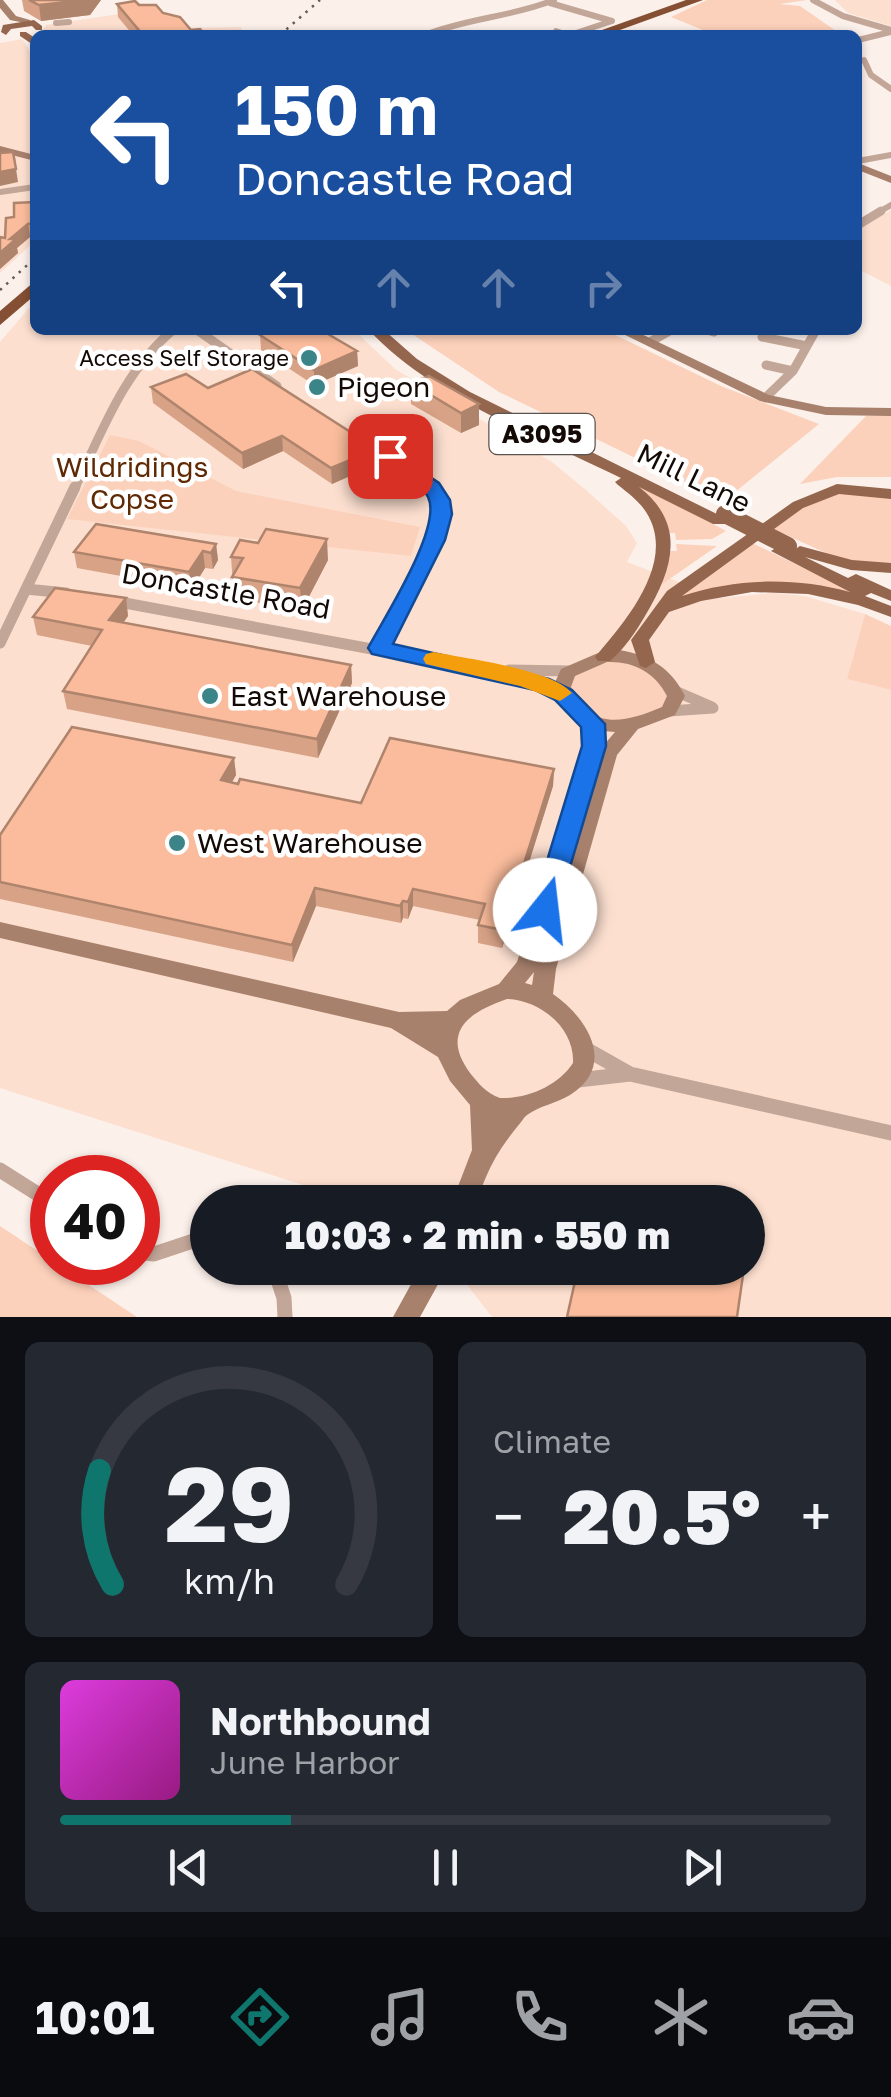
<!DOCTYPE html>
<meta charset="utf-8">
<style>
body{margin:0;font-family:"Golos Text",sans-serif;background:#242831;color:#f1f3f6;height:100vh;display:flex;flex-direction:column;font-size:38px;white-space:nowrap}
*{box-sizing:border-box;margin:0}
p{font-size:32px;color:#9ea1a6}
.icon{flex:none;width:55px;height:55px;fill:none;stroke:currentColor;stroke-width:2;stroke-linecap:round;stroke-linejoin:round}
.map{position:relative;height:1317px;overflow:hidden}
.details{display:flex;flex-direction:column;gap:25px;padding:25px;background:#0d0f14;flex:1}
.details>*{flex:none}
.guide{position:absolute;left:30px;top:30px;width:832px;height:305px;border-radius:15px;box-shadow:0 2px 8px #0004;background:#1a4fa0;color:#fff;overflow:hidden}
.speed{position:absolute;left:30px;top:1155px;display:flex;gap:20px;font-size:50px;font-weight:700;text-align:center}
.speed>*{display:grid;place-content:center;width:130px;height:130px;border-radius:50%;background:#171b24;box-shadow:0 2px 8px #0004;line-height:1}
.speed .limit{border:15px solid #d22;background:#fff;color:#111}
.pin{position:absolute;display:grid;place-items:center;width:85px;height:85px;color:#fff;margin:-42px;border-radius:20px;box-shadow:0 5px 15px #0006}
.me{position:absolute;width:110px;margin:-55px;rotate:16deg;stroke-linejoin:round;filter:drop-shadow(0 0 8px #0008)}
.turn{display:flex;align-items:center;gap:35px;height:210px;padding:0 40px;font-size:45px}
.turn .icon{width:130px;height:130px;stroke-width:2.5}
.turn b{display:block;font-size:70px;line-height:85px}
.lanes{display:flex;align-items:center;height:95px;padding:0 40px;background:#0003;justify-content:center;gap:50px;direction:ltr}
.lanes .off{opacity:.35}
.big{font-size:75px;font-weight:800;line-height:1.1}
.details .tile{flex:1;display:flex;flex-direction:column;justify-content:center;gap:15px;min-width:0;padding:0 35px;border-radius:15px;background:#242831}
.details .dial{align-items:center;gap:0}
.dial svg{height:260px;overflow:visible;fill:none;stroke:#363941;stroke-width:7;stroke-linecap:round;text-anchor:middle}
.dial text{fill:#f1f3f6;stroke:none}
.song{display:flex;align-items:center;gap:30px}
.cover{width:120px;height:120px;border-radius:15px;background:linear-gradient(135deg,hsl(300 70% 55%),hsl(310 70% 35%))}
.played{height:10px;border-radius:5px;background:linear-gradient(90deg,#0f766e 30%,#363941 30%)}
.keys{display:flex;justify-content:space-around;direction:ltr}
.heat{display:flex;justify-content:space-between;align-items:center;font-size:55px;direction:ltr}
.details .tiles{flex:1;display:grid;gap:25px;grid-template-columns:1fr 1fr}
.tile:last-child{grid-column:span 2}
.trip{position:absolute;left:190px;top:1185px;width:575px;height:100px;border-radius:50px;background:#171b24;box-shadow:0 2px 8px #0004;font-weight:800;line-height:100px;text-align:center}
.tabs{display:flex;height:160px;justify-content:space-around;align-items:center;background:#090b0e;color:#9ea1a6}
.tabs .icon{width:70px;height:70px}
.tabs .active{color:#0f766e}
.tabs b{font-size:45px;color:#f1f3f6}
.map>svg:first-child{display:block}
</style>
<div class="map">
<svg width="891" height="1317" viewBox="0 0 891 1317">
<rect width="100%" height="100%" fill="#fcf0ea"/>
<path fill="#fcdfcf" d="M 835,0 L 891,0 L 891,26 L 848,13 Z
M 139,11 L 184,19 L 189,28 L 241,27 L 244,35 L 45,35 L 42,31 L 46,25 Z
M 22,39 L 35,58 L 35,241 L 0,273 L 0,43 Z
M 891,210 L 891,286 L 858,269 L 858,230 Z
M 35,301 L 35,330 L 354,330 L 395,369 L 552,462 L 586,490 L 626,526 L 637,543 L 627,562 L 721,598 L 773,593 L 805,596 L 865,614 L 847,679 L 891,690 L 891,1317 L 492,1317 L 454,1268 L 748,1268 L 748,1202 L 356,1202 L 0,1088 L 0,342 Z"/>
<path fill="#fcd1bb" d="M 707,0 L 807,0 L 779,4 L 800,6 L 839,33 L 715,35 L 671,17 Z
M 406,330 L 605,330 L 721,386 L 819,424 L 724,501 L 499,392 Z
M 891,414 L 891,477 L 837,477 L 800,484 L 866,416 Z
M 110,435 L 139,441 L 236,491 L 420,527 L 411,556 L 67,519 Z
M 614,474 L 711,523 L 726,531 L 712,539 L 676,540 L 675,533 L 668,533 L 635,487 Z
M 830,492 L 891,495 L 891,565 L 839,559 L 771,528 L 803,505 Z
M 752,543 L 876,603 L 788,584 L 672,601 Z
M 676,544 L 717,546 L 661,585 L 671,551 L 677,551 Z
M 865,614 L 891,626 L 891,690 L 847,679 Z
M 608,661 C 634,663 657,670 668,696 L 663,708 L 632,722 L 594,719 L 572,697 L 568,682 L 578,673 Z
M 0,1226 L 137,1317 L 0,1317 Z"/>
<g fill="none" stroke-linecap="round" stroke-linejoin="round">
<path stroke="#c2a698" stroke-width="6" d="M 813,0 L 843,16 L 891,30
M 550,3 L 612,21
M 56,23 L 69,22
M 556,31 L 567,35
M 425,35 C 467,18 512,17 554,0
M 570,35 L 612,21
M 858,40 L 891,32
M 864,60 L 871,75 L 891,89
M 858,161 L 891,155
M 0,192 L 35,187
M 877,213 L 891,205"/>
<path stroke="#c2a698" stroke-width="9" d="M 858,225 L 881,211
M 197,330 L 277,386
M 707,330 L 714,332
M 762,337 L 807,346
M 650,342 L 671,330
M 766,365 L 793,371
M 765,398 L 793,371 L 816,330
M 364,441 L 416,471 L 434,490
M 74,490 C 102,432 123,372 173,330"/>
<path stroke="#c2a698" stroke-width="11" d="M 26,589 L 66,593
M 114,601 L 474,668 L 541,684 L 564,695
M 0,643 L 75,487
M 380,649 C 400,611 458,527 433,487
M 509,670 L 570,671
M 675,691 L 712,707
M 669,711 L 713,708"/>
<path stroke="#c2a698" stroke-width="15" d="M 584,1048 L 630,1074 L 891,1133
M 578,1080 L 630,1074
M 0,1170 L 52,1203
M 138,1252 L 154,1254 L 208,1236
M 274,1268 L 284,1298 L 285,1317
M 355,1268 L 360,1269"/>
<path fill="#a8816d" fill-rule="evenodd" d="M 0,0 L 3,0 L 16,16 L 30,20 L 30,24 L 10,20 L 0,8 Z
M 0,146 L 35,155 L 35,161 L 0,152 Z
M 858,163 L 891,176 L 891,183 L 858,170 Z
M 615,330 L 633,330 L 769,395 L 826,407 L 891,408 L 891,416 L 826,415 L 760,401 Z
M 619,650 C 650,655 671,668 685,696 L 675,715 L 638,729 L 617,755 L 556,969 L 553,994 C 588,1018 617,1066 570,1095 C 557,1103 539,1106 527,1115 C 523,1118 521,1123 517,1127 C 494,1156 489,1169 476,1202 L 452,1202 L 472,1150 L 470,1105 L 450,1081 L 438,1057 L 391,1028 L 0,938 L 0,922 L 399,1012 L 447,1011 L 460,1000 L 499,984 L 517,962 L 585,746 L 584,727 C 567,717 560,705 553,687 L 561,669 L 598,653 ZM 607,662 C 633,661 655,672 667,696 L 662,707 C 625,723 589,731 571,687 L 575,676 ZM 603,731 L 615,732 L 603,746 ZM 534,972 L 532,985 L 525,983 ZM 507,999 C 540,1000 575,1028 573,1063 C 558,1086 527,1099 500,1098 C 486,1093 479,1084 470,1073 C 440,1032 469,1012 507,999 Z
M 420,1268 L 447,1268 L 420,1317 L 393,1317 Z"/>
<path fill="#95664e" fill-rule="evenodd" d="M 34,20 L 42,26 L 42,30 L 36,30 L 32,26 L 11,29 L 6,35 L 1,32 L 3,25 Z
M 20,32 L 26,32 L 35,38 L 35,46 L 20,36 Z
M 369,330 L 384,330 L 417,359 L 470,392 L 725,518 L 727,521 L 725,524 L 713,524 L 639,487 C 688,525 672,571 645,616 C 635,633 625,648 610,661 L 598,661 L 595,657 C 625,622 678,561 646,512 C 639,501 628,493 618,485 L 615,482 L 621,478 C 542,439 428,395 369,330 Z
M 837,484 L 891,489 L 891,499 L 839,494 L 803,508 L 682,596 C 736,578 795,577 850,592 L 771,551 L 779,546 L 792,551 L 800,546 L 852,560 L 891,563 L 891,573 L 851,570 L 805,557 L 848,578 L 856,574 L 891,590 L 891,601 L 871,593 L 865,596 L 891,606 L 891,617 L 858,605 L 808,594 L 752,592 L 701,601 L 669,612 L 649,640 L 655,662 L 646,668 L 640,666 L 631,640 L 667,591 L 793,502 Z"/>
<path fill="#844f32" fill-rule="evenodd" d="M 686,0 L 703,0 L 606,35 L 588,35 Z
M 35,281 L 35,295 L 0,325 L 0,311 Z"/>
<path stroke="#665b56" stroke-width="2.5" stroke-dasharray="2.5 6" stroke-linecap="butt" d="M 280,35 L 320,0
M 0,290 L 35,258"/>
<path stroke="#95664e" stroke-width="18" d="M 725,514 L 788,546"/>
</g>
<path fill="#d7a286" d="M 22,0 L 101,0 L 90,15 L 41,21 L 24,11 Z
M 117,4 L 139,5 L 163,13 L 191,30 L 206,35 L 133,35 L 118,17 Z
M 35,202 L 35,236 L 30,237 L 17,248 L 18,253 L 0,269 L 0,237 L 5,238 L 14,217 Z
M 260,335 L 357,351 L 358,366 L 314,385 L 261,350 Z
M 411,383 L 479,404 L 479,425 L 461,433 L 411,404 Z
M 151,387 L 208,388 L 377,464 L 332,484 L 283,451 L 243,469 L 153,403 Z
M 216,544 L 218,560 L 213,569 L 205,568 L 192,589 L 77,568 L 74,552 Z
M 231,557 L 328,560 L 302,610 L 234,599 Z
M 126,598 L 128,616 L 123,623 L 351,665 L 352,683 L 318,758 L 67,709 L 63,691 L 92,646 L 37,635 L 33,617 Z
M 234,758 L 236,775 L 232,782 L 361,803 L 554,769 L 553,786 L 502,948 L 478,943 L 478,925 L 480,920 L 413,906 L 408,919 L 403,918 L 401,923 L 316,906 L 293,962 L 0,899 L 0,835 Z"/>
<path fill="#af846d" d="M 87,0 L 101,0 L 90,15 L 41,21 L 39,5 Z
M 16,169 L 18,182 L 0,186 L 0,172 Z
M 28,224 L 30,237 L 17,248 L 18,253 L 0,269 L 0,253 L 10,239 Z
M 357,351 L 358,366 L 314,385 L 314,370 Z
M 479,404 L 479,425 L 461,433 L 461,413 Z
M 282,436 L 283,451 L 243,469 L 242,453 Z
M 377,449 L 377,464 L 332,484 L 331,468 Z
M 327,539 L 328,560 L 302,610 L 300,588 Z
M 216,544 L 218,560 L 213,569 L 211,553 Z
M 203,551 L 205,568 L 192,589 L 189,572 Z
M 126,598 L 128,616 L 112,638 L 109,620 Z
M 351,665 L 352,683 L 318,758 L 317,739 Z
M 234,758 L 236,775 L 223,798 L 221,780 Z
M 554,769 L 553,786 L 502,948 L 503,930 Z
M 315,888 L 316,906 L 293,962 L 292,945 Z
M 413,889 L 413,906 L 408,919 L 408,902 Z
M 403,901 L 403,918 L 401,923 L 400,906 Z"/>
<path fill="#fabc9c" stroke="#af846d" stroke-width="2.5" d="M 29,0 L 87,0 L 39,5 Z
M 135,1 L 139,5 L 156,5 L 163,13 L 180,17 L 191,30 L 200,29 L 206,35 L 143,35 L 117,4 Z
M 13,152 L 16,169 L 0,172 L 0,153 Z
M 35,202 L 35,223 L 28,224 L 10,239 L 16,239 L 0,253 L 0,237 L 5,238 L 6,218 L 14,217 L 14,203 Z
M 272,330 L 321,330 L 357,351 L 314,370 L 260,335 Z
M 252,369 L 377,449 L 331,468 L 282,436 L 242,453 L 151,387 L 186,374 L 208,388 Z
M 429,376 L 479,404 L 461,413 L 411,383 Z
M 96,524 L 216,544 L 211,553 L 203,551 L 189,572 L 74,552 Z
M 266,529 L 327,539 L 300,588 L 232,577 L 243,558 L 231,557 L 240,540 L 258,543 Z
M 55,588 L 126,598 L 109,620 L 351,665 L 317,739 L 63,691 L 102,630 L 33,617 Z
M 72,727 L 234,758 L 221,780 L 238,784 L 240,779 L 361,803 L 390,738 L 554,769 L 503,930 L 478,925 L 485,904 L 413,889 L 408,902 L 403,901 L 400,906 L 315,888 L 292,945 L 0,882 L 0,835 Z
M 578,1268 L 744,1268 L 737,1317 L 567,1317 Z"/>
<path fill="#1a73e8" stroke="#114b97" stroke-width="2.5" d="M 390,450 L 439,483 L 450,500 L 452,514 L 445,540 L 393,644 L 549,679 L 572,690 L 605,724 L 606,746 L 555,917 L 545,920 L 535,917 L 532,910 L 582,746 L 581,727 L 555,700 L 535,690 L 372,654 L 368,648 C 384,618 443,527 428,497 C 419,479 393,470 380,456 Z"/>
<path fill="#f59e0b" d="M 434,652 C 467,659 552,669 572,693 L 560,701 L 520,686 L 426,664 L 423,659 L 426,654 Z"/>
<g fill="#3b8487" stroke="#fff" stroke-width="4">
<circle cx="309" cy="358" r="10"/>
<circle cx="317" cy="387" r="10"/>
<circle cx="210" cy="696" r="10"/>
<circle cx="177" cy="843" r="10"/>
</g>
<g text-anchor="middle" stroke-width="9" stroke-linejoin="round" paint-order="stroke">
<g font-size="22" fill="#130905" stroke="#fff" text-anchor="end">
<text x="289" y="366">Access Self Storage</text>
</g>
<rect fill="#fff" stroke="#5a5350" stroke-width="2.5" x="489.5" y="414" width="105" height="40" rx="8"/>
<g font-size="25" font-weight="bold" fill="#130905">
<text x="542" y="443">A3095</text>
</g>
<g font-size="28" fill="#130905" stroke="#fff" text-anchor="start">
<text x="337" y="397">Pigeon</text>
<text x="230" y="706">East Warehouse</text>
<text x="197" y="853">West Warehouse</text>
</g>
<g font-size="28" fill="#5f2904" stroke="#fff">
<text x="132" y="477">Wildridings<tspan x="132" dy="32">Copse</tspan></text>
</g>
<g font-size="28" fill="#130905" stroke="#fff">
<text transform="translate(694 478) rotate(26)" y="10">Mill Lane</text>
<text transform="translate(226 591) rotate(10)" y="10">Doncastle Road</text>
</g>
</g>
</svg>
<div class="speed"><div class="limit">40</div></div>
<div class="pin" style="left:390px;top:456px;background:#d93025"><svg class="icon" aria-label="arrive" viewBox="0 0 24 24"><path d="M6 21V4h12l-3 4 3 4H6"/></svg></div>
<svg class="me" style="left:545px;top:910px" viewBox="-20 -20 40 40"><circle r="19" fill="#fff"/><path d="M0-13L10 11 0 6-10 11z" fill="#1a73e8"/></svg>
<div class="trip">10:03 · 2 min · 550 m</div>
<div class="guide">
<div class="turn"><svg class="icon" aria-label="left" viewBox="0 0 24 24"><path d="M17 20v-9H6M10 6l-5 5 5 5"/></svg><div><b>150 m</b>Doncastle Road</div></div>
<div class="lanes"><svg class="icon" aria-label="left" viewBox="0 0 24 24"><path d="M17 20v-9H6M10 6l-5 5 5 5"/></svg><svg class="icon off" aria-label="ahead" viewBox="0 0 24 24"><path d="M12 20V5M6 11l6-6 6 6"/></svg><svg class="icon off" aria-label="ahead" viewBox="0 0 24 24"><path d="M12 20V5M6 11l6-6 6 6"/></svg><svg class="icon off" aria-label="right" viewBox="0 0 24 24"><path d="M7 20v-9h11M14 6l5 5-5 5"/></svg></div>
</div>
</div>
<section class="details">
<div class="tiles">
<div class="tile dial"><svg viewBox="0 0 100 80">
<path d="M14 69A42 42 0 1 1 86 69"/>
<path d="M14 69A42 42 0 0 1 10 34" stroke="#0f766e"/>
<text x="50" y="56" font-size="32" font-weight="700">29</text>
<text x="50" y="72" font-size="11">km/h</text>
</svg></div>
<div class="tile"><p>Climate</p>
<div class="heat"><a>−</a><b class="big">20.5°</b><a>+</a></div>
</div>
<div class="tile">
<div class="song"><i class="cover"></i><div><b>Northbound</b><p>June Harbor</p></div></div>
<div class="played"></div>
<div class="keys"><svg class="icon" aria-label="previous" viewBox="0 0 24 24"><path d="M18 5L8 12l10 7zM5 5v14"/></svg><svg class="icon" aria-label="pause" viewBox="0 0 24 24"><path d="M8 5v14M16 5v14"/></svg><svg class="icon" aria-label="next" viewBox="0 0 24 24"><path d="M6 5l10 7-10 7zM19 5v14"/></svg></div>
</div>
</div>
</section>
<nav class="tabs">
<b>10:01</b>
<svg class="icon active" aria-label="directions" viewBox="0 0 24 24"><path d="M12 3l9 9-9 9-9-9zM9 14v-3h6M13 9l2 2-2 2"/></svg>
<svg class="icon" aria-label="music" viewBox="0 0 24 24"><path d="M9 18V5l10-2v13"/><circle cx="6" cy="18" r="3"/><circle cx="16" cy="16" r="3"/></svg>
<svg class="icon" aria-label="phone" viewBox="0 0 24 24"><path d="M5 4h4l2 5-3 2q2 4 5 5l2-3 5 2v4C11 20 4 13 5 4z"/></svg>
<svg class="icon" aria-label="climate" viewBox="0 0 24 24"><path d="M12 3v18M4 7l16 10M4 17L20 7"/></svg>
<svg class="icon" aria-label="car" viewBox="0 0 24 24"><path d="M5 17H2v-5l4-1 3-4h7l3 4 3 1v5h-3M9 17h6M6 11h13"/><circle cx="7" cy="17" r="2"/><circle cx="17" cy="17" r="2"/></svg>
</nav>
